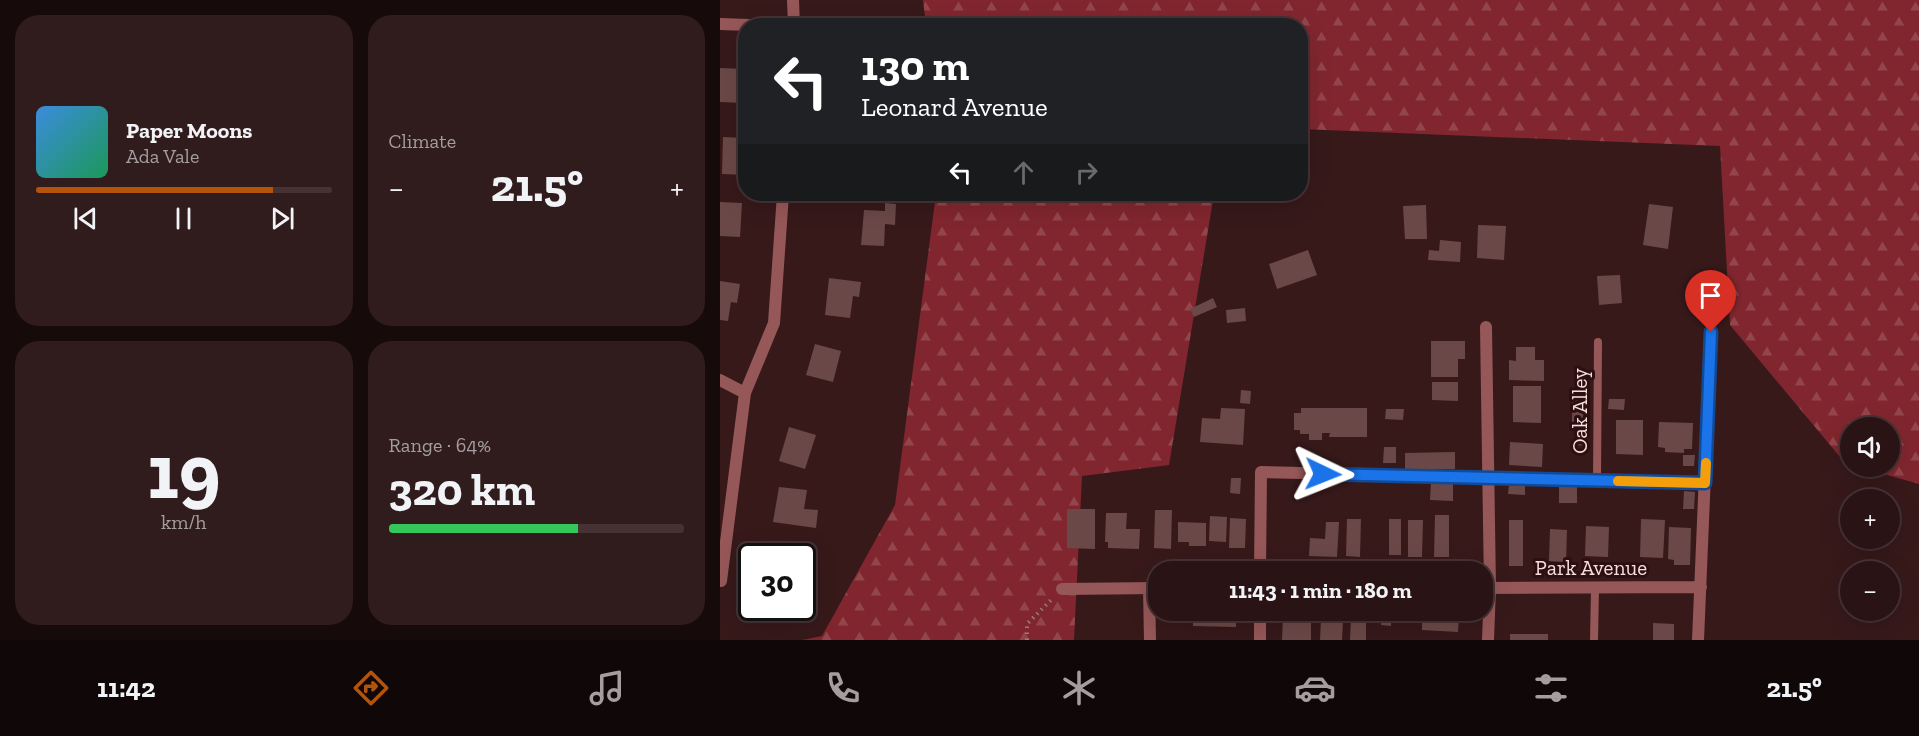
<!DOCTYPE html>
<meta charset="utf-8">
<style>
body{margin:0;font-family:"Zilla Slab",serif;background:#311c1d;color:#f1f3f6;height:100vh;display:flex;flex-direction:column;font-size:22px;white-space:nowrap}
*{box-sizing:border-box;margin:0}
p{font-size:20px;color:#a59ea0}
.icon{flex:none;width:33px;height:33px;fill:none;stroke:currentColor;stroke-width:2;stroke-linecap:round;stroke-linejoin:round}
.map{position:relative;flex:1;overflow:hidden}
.details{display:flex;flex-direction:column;gap:15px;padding:15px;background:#170a0b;width:720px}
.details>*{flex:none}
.guide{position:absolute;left:18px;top:18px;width:570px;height:183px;border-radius:24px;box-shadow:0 6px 24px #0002,0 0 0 2px #453234;background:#202124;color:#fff;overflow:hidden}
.buttons{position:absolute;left:1120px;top:417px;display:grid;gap:12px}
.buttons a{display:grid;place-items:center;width:60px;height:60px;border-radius:50%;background:#291314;box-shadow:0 6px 24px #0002,0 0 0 2px #453234;font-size:30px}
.speed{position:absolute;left:18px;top:543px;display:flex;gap:12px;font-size:30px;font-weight:700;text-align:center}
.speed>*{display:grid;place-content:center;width:78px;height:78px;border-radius:50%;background:#291314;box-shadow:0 6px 24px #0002,0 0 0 2px #453234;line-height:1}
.speed .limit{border:3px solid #111;border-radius:9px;background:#fff;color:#111}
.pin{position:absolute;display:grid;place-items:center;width:51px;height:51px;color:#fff;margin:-62px -26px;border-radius:50% 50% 50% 0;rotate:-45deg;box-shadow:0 0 6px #0007}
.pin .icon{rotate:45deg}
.me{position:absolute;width:66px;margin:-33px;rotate:92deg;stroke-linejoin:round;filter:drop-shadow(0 0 4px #0008)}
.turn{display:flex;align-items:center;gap:21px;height:126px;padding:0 24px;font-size:27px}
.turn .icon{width:78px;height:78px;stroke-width:2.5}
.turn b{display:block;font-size:42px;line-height:51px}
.lanes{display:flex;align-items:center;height:57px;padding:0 24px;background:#0003;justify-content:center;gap:30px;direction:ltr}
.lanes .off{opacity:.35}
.big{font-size:45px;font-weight:700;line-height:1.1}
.details .card{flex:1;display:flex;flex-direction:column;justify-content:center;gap:9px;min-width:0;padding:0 21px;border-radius:24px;background:#311c1d}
.details .dial{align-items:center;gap:0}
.dial b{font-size:78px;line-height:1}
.song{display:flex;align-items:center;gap:18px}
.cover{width:72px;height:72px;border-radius:9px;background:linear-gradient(135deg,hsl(210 70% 55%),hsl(150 70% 35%))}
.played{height:6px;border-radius:3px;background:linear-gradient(90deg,#b45309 80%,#453234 80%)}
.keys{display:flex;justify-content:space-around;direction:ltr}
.heat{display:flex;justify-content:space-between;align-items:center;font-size:33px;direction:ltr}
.charge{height:9px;border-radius:4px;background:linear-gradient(90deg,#34c759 64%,#453234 0)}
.details .tiles{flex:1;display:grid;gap:15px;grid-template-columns:repeat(2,1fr)}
.trip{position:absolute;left:428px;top:561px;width:345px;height:60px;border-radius:24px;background:#291314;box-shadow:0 6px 24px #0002,0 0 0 2px #453234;font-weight:700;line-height:60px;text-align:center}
.menu{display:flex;height:96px;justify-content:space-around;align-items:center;background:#100808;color:#a59ea0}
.menu .icon{width:42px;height:42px}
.menu .current{color:#b45309}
.menu b{font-size:27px;color:#f1f3f6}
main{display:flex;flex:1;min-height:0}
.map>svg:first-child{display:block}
</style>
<main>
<section class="details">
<div class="tiles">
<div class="card">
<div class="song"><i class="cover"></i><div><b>Paper Moons</b><p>Ada Vale</p></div></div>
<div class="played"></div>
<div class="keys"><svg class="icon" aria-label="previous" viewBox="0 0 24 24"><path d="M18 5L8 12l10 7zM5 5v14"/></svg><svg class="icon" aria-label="pause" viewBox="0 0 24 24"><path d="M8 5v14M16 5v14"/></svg><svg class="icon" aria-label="next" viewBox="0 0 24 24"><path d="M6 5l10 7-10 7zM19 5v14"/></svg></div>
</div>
<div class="card"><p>Climate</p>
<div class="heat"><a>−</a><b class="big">21.5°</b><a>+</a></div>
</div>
<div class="card dial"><b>19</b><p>km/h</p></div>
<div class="card"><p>Range · 64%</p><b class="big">320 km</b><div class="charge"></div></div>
</div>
</section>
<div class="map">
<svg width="1199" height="640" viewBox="0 0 1199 640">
<defs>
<pattern id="forest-firs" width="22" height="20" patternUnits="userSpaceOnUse" patternTransform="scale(1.5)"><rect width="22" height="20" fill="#81262e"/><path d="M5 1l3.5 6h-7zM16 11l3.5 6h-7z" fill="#93454c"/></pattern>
</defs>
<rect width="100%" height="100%" fill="#37191a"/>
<path fill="url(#forest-firs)" d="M 203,0 L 1199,0 L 1199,484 L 1139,467 L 1170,466 L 1170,428 L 1131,428 L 1131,464 L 1125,463 L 1010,325 L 1000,146 L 581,129 L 580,26 L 206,25 Z
M 216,194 L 494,194 L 449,465 L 362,476 L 354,640 L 82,640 L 102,636 L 175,505 Z"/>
<path fill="#6b4848" d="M 0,68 L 26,69 L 23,103 L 0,102 Z
M 3,137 L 26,138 L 26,175 L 2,174 Z
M 0,202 L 22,203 L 20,237 L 0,236 Z
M 165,203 L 176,204 L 175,225 L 165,224 L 164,246 L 141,245 L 144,210 L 165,211 Z
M 929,204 L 953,207 L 948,249 L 923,245 Z
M 706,205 L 707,239 L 685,239 L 683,206 Z
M 758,225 L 786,226 L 784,260 L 757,258 Z
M 720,240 L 741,242 L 740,262 L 708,260 L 709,250 L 719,251 Z
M 588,250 L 597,275 L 557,289 L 549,264 Z
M 900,275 L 902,303 L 879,305 L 877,276 Z
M 109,278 L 141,282 L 139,297 L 133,296 L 130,318 L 105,315 Z
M 0,281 L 20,284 L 17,303 L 11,302 L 8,321 L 0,320 Z
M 493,298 L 497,307 L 474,317 L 470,309 Z
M 525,308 L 526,321 L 507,323 L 506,310 Z
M 711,341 L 745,341 L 745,359 L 738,359 L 738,377 L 711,377 Z
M 95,344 L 121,351 L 113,382 L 86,375 Z
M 796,347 L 815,347 L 815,360 L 824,360 L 824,381 L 789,380 L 789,360 L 796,361 Z
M 712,382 L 738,382 L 738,401 L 712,400 Z
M 793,386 L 821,386 L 821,423 L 793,422 Z
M 521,390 L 531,391 L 530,404 L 520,403 Z
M 852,392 L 868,392 L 868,426 L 852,426 Z
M 889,399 L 905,399 L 904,410 L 888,409 Z
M 501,408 L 525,409 L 523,445 L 480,442 L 482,418 L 500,419 Z
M 581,408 L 647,408 L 647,437 L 609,437 L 610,433 L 602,433 L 602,440 L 589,440 L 589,434 L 580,434 L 580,430 L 574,430 L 574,413 L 581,413 Z
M 666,409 L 684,409 L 683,420 L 665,419 Z
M 896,420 L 923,420 L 923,455 L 896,454 Z
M 939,422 L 973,423 L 972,449 L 964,449 L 964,453 L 945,452 L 945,448 L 938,447 Z
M 69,427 L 96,435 L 85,469 L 59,461 Z
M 858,429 L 868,430 L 867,446 L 857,445 Z
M 790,442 L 823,444 L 822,467 L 789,465 Z
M 664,447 L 676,447 L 676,463 L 663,463 Z
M 735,452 L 735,469 L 685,469 L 685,453 Z
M 963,455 L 975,455 L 974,466 L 963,466 Z
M 511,478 L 521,478 L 520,494 L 510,493 Z
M 711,482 L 733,483 L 733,501 L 710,500 Z
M 789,485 L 805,486 L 805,495 L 788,494 Z
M 839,485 L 857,486 L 857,503 L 839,503 Z
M 59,487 L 87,490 L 84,509 L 98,510 L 96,528 L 53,522 Z
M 964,491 L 975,492 L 974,509 L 963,509 Z
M 347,509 L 375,509 L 375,549 L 347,548 Z
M 435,510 L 452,510 L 451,549 L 434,548 Z
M 386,513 L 407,513 L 406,529 L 420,529 L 419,549 L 388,548 L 388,542 L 385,542 Z
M 715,515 L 729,515 L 729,557 L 714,557 Z
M 490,516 L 507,517 L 506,542 L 489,541 Z
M 510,518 L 526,519 L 525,548 L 509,548 Z
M 627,519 L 641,519 L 640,557 L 626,556 Z
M 669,519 L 681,519 L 681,555 L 669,555 Z
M 921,519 L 945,520 L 943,558 L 920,557 Z
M 688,520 L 703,520 L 702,557 L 688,557 Z
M 789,520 L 803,520 L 803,566 L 789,566 Z
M 458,522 L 486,523 L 486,546 L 469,546 L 469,542 L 458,542 Z
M 606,522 L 619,522 L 617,557 L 589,556 L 590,538 L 605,539 Z
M 866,526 L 889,527 L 888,557 L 865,556 Z
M 949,527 L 971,528 L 970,565 L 954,565 L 954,560 L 948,559 Z
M 830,529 L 847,530 L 846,562 L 829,561 Z
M 473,610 L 516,610 L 516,627 L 473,626 Z
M 661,610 L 671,610 L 671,626 L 661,625 Z
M 710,615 L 739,617 L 738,632 L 702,630 L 702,618 L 710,619 Z
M 563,616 L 591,617 L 591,640 L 562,640 Z
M 631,618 L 646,618 L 646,640 L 630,640 Z
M 601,619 L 623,620 L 622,640 L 600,640 Z
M 933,623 L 954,624 L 954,640 L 933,640 Z
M 790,634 L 828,634 L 828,640 L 790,640 Z"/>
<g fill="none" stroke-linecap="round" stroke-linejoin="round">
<path stroke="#977d7d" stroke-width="4" stroke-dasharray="1.5 4.5" stroke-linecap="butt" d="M 307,640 L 307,624 L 333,598"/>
<path stroke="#965758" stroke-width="8" d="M 877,480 L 878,342
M 874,640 L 875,588"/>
<path stroke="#965758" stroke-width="12" d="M 73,0 L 74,26
M 0,24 L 62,26
M 766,327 L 770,588 L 768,640
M 0,380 L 25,393
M 540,572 L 541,472 L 985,483
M 1,581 L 25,393 L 54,323 L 63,194
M 429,588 L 430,640
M 763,588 L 981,587
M 342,589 L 438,588
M 540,640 L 540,610
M 978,640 L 991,332"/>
</g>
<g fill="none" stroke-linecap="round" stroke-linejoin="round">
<defs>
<path id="route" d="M 603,474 L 985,483 L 991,332"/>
</defs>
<use href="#route" stroke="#114b97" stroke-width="15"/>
<use href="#route" stroke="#1a73e8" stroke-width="10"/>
<path stroke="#f59e0b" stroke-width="10" d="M 898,481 L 985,483 L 986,463"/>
</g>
<g text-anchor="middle" stroke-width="6" stroke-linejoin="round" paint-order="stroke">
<g font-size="21" fill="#f5dfde" stroke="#2d0f10">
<text transform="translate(860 411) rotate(-90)" y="7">Oak Alley</text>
<text x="871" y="575">Park Avenue</text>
</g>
</g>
</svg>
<div class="buttons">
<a><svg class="icon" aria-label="sound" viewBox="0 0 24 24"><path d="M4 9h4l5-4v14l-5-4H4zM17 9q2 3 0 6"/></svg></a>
<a>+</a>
<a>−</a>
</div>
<div class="speed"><div class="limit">30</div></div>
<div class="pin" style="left:991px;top:332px;background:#d93025"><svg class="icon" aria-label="arrive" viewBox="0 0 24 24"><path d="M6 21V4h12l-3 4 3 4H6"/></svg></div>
<svg class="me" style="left:603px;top:474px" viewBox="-20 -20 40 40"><path d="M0-17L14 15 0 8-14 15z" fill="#1a73e8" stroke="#fff" stroke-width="4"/></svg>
<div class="trip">11:43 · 1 min · 180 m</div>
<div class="guide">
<div class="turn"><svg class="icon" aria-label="left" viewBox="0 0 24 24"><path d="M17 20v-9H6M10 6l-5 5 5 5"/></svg><div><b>130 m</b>Leonard Avenue</div></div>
<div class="lanes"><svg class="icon" aria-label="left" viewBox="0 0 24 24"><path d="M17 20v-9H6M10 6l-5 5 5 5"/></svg><svg class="icon off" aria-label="ahead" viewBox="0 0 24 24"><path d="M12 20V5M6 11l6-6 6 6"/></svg><svg class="icon off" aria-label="right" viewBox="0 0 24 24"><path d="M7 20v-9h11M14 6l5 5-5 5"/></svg></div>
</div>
</div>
</main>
<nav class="menu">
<b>11:42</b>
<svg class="icon current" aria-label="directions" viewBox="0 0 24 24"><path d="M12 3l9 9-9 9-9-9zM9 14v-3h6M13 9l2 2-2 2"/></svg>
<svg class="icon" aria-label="music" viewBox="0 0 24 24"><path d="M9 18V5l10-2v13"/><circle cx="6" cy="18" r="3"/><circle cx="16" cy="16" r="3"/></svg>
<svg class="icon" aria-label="phone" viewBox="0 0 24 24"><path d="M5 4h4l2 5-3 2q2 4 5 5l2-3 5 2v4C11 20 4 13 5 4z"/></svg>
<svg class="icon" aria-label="climate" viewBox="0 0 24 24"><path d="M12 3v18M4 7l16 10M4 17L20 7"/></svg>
<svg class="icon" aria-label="car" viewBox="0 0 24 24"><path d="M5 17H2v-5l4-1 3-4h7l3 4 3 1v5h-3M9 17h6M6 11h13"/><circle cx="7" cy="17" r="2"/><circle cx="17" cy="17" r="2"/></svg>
<svg class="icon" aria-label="filters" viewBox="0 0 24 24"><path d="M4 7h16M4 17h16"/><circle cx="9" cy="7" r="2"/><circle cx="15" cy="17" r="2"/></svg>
<b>21.5°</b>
</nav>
